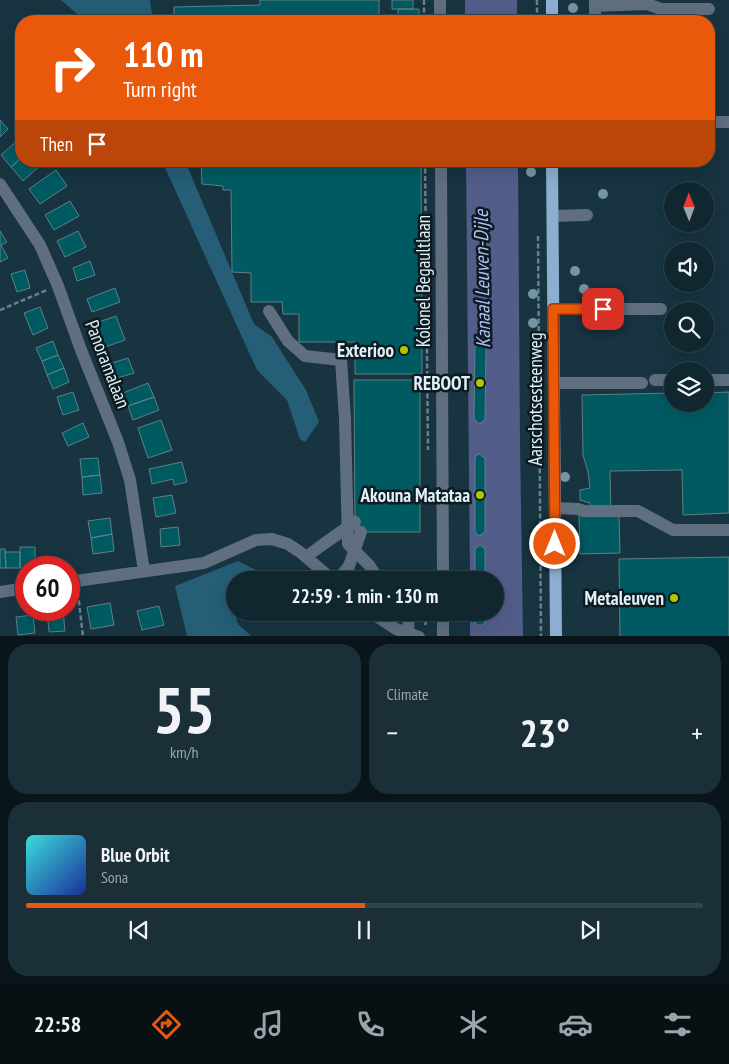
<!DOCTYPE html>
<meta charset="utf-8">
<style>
body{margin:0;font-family:"PT Sans Narrow",sans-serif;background:#1a2f38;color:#f1f3f6;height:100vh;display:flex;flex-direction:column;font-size:19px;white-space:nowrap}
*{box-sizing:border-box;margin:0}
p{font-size:16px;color:#9ca5ab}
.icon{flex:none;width:28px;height:28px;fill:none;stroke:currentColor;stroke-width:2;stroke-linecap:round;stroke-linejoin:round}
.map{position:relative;height:636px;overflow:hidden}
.drawer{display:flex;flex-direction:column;gap:8px;padding:8px;background:#09151a;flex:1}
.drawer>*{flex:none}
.banner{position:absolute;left:15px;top:15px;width:700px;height:152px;border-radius:20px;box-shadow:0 5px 20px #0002,0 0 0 1px #30444c;background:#ea580c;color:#fff;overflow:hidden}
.needle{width:32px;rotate:359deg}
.controls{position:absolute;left:664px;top:182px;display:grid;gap:10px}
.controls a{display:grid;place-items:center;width:50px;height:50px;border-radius:50%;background:#112730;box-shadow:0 5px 20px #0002,0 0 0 1px #30444c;font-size:25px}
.speed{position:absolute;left:15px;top:556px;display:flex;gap:10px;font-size:25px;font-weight:700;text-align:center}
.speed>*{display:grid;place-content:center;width:65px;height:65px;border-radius:50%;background:#112730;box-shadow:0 5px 20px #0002,0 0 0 1px #30444c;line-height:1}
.speed .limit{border:8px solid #d22;background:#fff;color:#111}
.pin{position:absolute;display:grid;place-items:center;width:42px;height:42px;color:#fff;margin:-21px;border-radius:10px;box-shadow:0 2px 8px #0006}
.me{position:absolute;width:55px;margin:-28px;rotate:0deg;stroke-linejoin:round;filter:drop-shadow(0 0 4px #0008)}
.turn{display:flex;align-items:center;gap:18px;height:105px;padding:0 25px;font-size:22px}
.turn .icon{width:65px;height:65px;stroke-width:2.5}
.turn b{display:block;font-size:35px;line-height:42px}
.then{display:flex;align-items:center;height:48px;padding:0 25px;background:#0003;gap:10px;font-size:19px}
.big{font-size:38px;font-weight:800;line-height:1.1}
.drawer .tile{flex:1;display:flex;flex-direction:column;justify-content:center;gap:8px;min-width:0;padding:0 18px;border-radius:20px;background:#1a2f38}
.drawer .dial{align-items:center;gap:0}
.dial b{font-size:65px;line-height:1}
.song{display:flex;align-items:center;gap:15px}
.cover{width:60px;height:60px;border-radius:8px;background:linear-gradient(135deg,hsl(180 70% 55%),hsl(230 70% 35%))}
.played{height:5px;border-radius:2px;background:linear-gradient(90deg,#ea580c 50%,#30444c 50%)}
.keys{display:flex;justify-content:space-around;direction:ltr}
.heat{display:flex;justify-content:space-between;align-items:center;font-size:28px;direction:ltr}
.drawer .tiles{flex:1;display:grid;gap:8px;grid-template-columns:1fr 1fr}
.tile:last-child{grid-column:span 2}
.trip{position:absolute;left:226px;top:571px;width:278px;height:50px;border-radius:25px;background:#112730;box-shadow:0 5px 20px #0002,0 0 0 1px #30444c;font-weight:800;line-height:50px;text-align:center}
.dock{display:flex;height:80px;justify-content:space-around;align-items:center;background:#071013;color:#9ca5ab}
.dock .icon{width:35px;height:35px}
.dock .on{color:#ea580c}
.dock b{font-size:22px;color:#f1f3f6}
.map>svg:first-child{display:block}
</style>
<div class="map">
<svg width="729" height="637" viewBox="0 0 729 637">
<rect width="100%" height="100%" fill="#173440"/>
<path fill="#255e76" d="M 61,0 L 150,0 L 153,21 L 85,21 Z
M 162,161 L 185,161 L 254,324 L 272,337 L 306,390 L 319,422 L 305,442 L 300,439 L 287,400 L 257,370 Z
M 238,561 L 265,575 L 249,578 L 247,580 L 235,580 L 235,614 L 238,624 L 251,636 L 187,636 L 175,586 Z"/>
<path fill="#525d8a" d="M 465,0 L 517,0 L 517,21 L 465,21 Z
M 466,161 L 518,161 L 520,444 L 523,636 L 470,636 L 470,613 L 495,612 L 495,580 L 470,580 Z"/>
<path fill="#005a62" stroke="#5d8186" d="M 260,0 L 379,0 L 379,21 L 174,21 L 174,7 L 260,5 Z
M 392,0 L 413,0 L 413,9 L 392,9 Z
M 398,9 L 419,9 L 419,21 L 398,21 Z
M 0,120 L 8,129 L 0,137 Z
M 21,137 L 21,158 L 11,167 L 1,155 Z
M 21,158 L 21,161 L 40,161 L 42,164 L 23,181 L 11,167 Z
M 201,161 L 421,161 L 422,374 L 355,374 L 355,342 L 299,342 L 299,314 L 283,314 L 282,302 L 251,302 L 251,273 L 232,272 L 231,190 L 223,190 L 223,186 L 202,184 Z
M 56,170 L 67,186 L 40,204 L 29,189 Z
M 70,201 L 79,216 L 54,230 L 45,215 Z
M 0,231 L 7,242 L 1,245 L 8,258 L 0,262 Z
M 78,231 L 86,247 L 65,257 L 57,241 Z
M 90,261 L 95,275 L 77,281 L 73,268 Z
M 25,270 L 30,288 L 17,292 L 11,274 Z
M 115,288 L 120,302 L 92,312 L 87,299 Z
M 40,307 L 48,328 L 33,335 L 24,313 Z
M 116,316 L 125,340 L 105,347 L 96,323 Z
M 53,341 L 58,355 L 42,361 L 36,348 Z
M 480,343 L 483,343 L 486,347 L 485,419 L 481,423 L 478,423 L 474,418 L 475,347 Z
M 58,355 L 64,368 L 47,375 L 42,361 Z
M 128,358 L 134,373 L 114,379 L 109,364 Z
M 64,368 L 69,382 L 53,389 L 47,375 Z
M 354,380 L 420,380 L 420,532 L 355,532 Z
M 148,383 L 154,397 L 128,406 L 123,393 Z
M 73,392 L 79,410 L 63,415 L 57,397 Z
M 729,392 L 729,513 L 683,515 L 682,470 L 610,471 L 611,516 L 619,516 L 620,553 L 580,554 L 579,515 L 590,515 L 590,503 L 580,500 L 580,490 L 590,488 L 588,472 L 583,455 L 582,395 L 672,393 L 672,404 L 705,404 L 705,393 Z
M 154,397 L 159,410 L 133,420 L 128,406 Z
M 161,420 L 172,450 L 148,458 L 138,428 Z
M 83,423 L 89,437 L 68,446 L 62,433 Z
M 479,454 L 485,458 L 485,532 L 479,536 L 475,532 L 475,457 Z
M 98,458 L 100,475 L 82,477 L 80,459 Z
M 182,462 L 187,482 L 174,485 L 173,479 L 152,484 L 149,469 Z
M 100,475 L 102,493 L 83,495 L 82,477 Z
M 172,495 L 176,513 L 156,517 L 153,498 Z
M 110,518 L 112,534 L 91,538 L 88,521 Z
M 178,527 L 180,545 L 161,547 L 160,529 Z
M 112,534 L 114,551 L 93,554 L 91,538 Z
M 480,545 L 485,549 L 485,580 L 475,580 L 475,549 Z
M 20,547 L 35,547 L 35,567 L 20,568 Z
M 0,549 L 5,549 L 6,568 L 0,568 Z
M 5,552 L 20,552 L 20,568 L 6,568 Z
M 729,557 L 729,637 L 620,637 L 619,559 Z
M 110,603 L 114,625 L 91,629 L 87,607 Z
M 159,606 L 164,625 L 142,630 L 137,611 Z
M 63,610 L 65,631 L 49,632 L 47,611 Z
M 475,612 L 485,612 L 485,623 L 480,626 L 475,623 Z
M 33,615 L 35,633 L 18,635 L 16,617 Z"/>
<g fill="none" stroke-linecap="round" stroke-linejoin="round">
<path stroke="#69818b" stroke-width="2.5" stroke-dasharray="5 2.5" stroke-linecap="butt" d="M 424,0 L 424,21
M 537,0 L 537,21
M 425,161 L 428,450
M 538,236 L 541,637
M 0,310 L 47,290
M 78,593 L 83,637
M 425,625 L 429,612"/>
<path stroke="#5f6f80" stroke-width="12" d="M 440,0 L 440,21
M 595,0 L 595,21
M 595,6 L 647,4 L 661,9 L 709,9
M 709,122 L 729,122
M 441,161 L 443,580
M 0,184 L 40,245 L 58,286 L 81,350 L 118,442 L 130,480 L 144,571
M 553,216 L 587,215
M 553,309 L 661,309
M 269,311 L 288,341 L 305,356 L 341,360 L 345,419 L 348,544 L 369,565 L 379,580
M 655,380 L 672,380
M 705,380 L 729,380
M 554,383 L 642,383
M 555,508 L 578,509 L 584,511 L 638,511 L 673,530 L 729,530
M 306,557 L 325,543
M 338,580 L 349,566
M 69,582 L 204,563 L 256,540 L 272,539 L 288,544 L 300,552 L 333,580
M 0,592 L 26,588
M 370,612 L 396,629 L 419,637
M 443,612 L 443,637
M 408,633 L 409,612"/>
<path stroke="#8daed1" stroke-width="12" d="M 552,0 L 552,21
M 552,161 L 556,637"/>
<path stroke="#5f6f80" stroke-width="12" d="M 325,543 L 355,522
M 349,566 L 361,532"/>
</g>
<g fill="#7695a4">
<circle cx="573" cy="8" r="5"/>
<circle cx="531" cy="172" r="5"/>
<circle cx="603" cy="194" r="5"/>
<circle cx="575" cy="271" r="5"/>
<circle cx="584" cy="289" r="5"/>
<circle cx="533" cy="294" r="5"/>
<circle cx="533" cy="323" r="5"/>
<circle cx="565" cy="477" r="5"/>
</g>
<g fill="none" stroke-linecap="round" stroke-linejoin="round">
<defs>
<path id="route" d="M 555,544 L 553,309 L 603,309"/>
</defs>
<use href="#route" stroke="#983908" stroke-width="12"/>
<use href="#route" stroke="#ea580c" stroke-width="9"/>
</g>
<g fill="#b1c500" stroke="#0d1a1f" stroke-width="2">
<circle cx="404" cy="350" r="5"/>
<circle cx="480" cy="383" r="5"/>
<circle cx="480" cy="495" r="5"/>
<circle cx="674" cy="598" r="5"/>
</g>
<g text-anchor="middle" stroke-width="5" stroke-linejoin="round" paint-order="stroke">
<g font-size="19" fill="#dff0f8" stroke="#0d1a1f">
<text transform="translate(423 281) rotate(-90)" y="7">Kolonel Begaultlaan</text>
<text transform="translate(108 364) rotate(69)" y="7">Panoramalaan</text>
<text transform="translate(535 399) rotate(-90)" y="7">Aarschotsesteenweg</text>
</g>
<g font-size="19" font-weight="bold" fill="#dff0f8" stroke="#0d1a1f" text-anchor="end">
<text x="394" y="357">Exterioo</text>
<text x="470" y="390">REBOOT</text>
<text x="470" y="502">Akouna Matataa</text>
<text x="664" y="605">Metaleuven</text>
</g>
<g font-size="20" font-style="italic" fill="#b0c0f9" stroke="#0d1a1f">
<text transform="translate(482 279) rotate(-91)" y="7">Kanaal Leuven-Dijle</text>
</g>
</g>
</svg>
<div class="controls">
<a><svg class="needle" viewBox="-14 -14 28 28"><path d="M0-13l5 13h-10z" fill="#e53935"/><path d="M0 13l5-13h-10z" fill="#9ca5ab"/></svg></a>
<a><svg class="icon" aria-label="sound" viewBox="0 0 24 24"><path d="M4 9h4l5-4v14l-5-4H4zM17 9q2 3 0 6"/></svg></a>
<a><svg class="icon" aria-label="search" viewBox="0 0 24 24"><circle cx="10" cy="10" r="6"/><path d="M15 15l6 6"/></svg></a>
<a><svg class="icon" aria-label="layers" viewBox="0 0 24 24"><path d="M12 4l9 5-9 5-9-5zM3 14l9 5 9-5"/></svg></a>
</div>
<div class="speed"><div class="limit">60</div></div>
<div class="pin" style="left:603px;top:309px;background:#d93025"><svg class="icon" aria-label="arrive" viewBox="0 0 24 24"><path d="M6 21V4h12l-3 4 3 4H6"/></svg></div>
<svg class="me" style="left:555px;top:544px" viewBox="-20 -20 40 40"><circle r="17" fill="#ea580c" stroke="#fff" stroke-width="3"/><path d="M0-11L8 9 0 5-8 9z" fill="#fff"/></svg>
<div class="trip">22:59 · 1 min · 130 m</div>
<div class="banner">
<div class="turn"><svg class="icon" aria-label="right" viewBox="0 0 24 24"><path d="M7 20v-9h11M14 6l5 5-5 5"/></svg><div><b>110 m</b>Turn right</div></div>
<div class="then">Then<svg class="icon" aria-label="arrive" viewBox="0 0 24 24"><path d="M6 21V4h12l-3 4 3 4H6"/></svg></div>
</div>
</div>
<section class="drawer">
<div class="tiles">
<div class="tile dial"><b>55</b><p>km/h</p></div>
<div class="tile"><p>Climate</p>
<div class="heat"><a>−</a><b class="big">23°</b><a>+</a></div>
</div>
<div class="tile">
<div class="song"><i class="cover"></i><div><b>Blue Orbit</b><p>Sona</p></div></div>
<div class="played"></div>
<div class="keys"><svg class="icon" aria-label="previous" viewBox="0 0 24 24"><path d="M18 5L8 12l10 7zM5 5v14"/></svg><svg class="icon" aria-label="pause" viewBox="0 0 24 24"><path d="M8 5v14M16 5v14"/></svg><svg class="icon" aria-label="next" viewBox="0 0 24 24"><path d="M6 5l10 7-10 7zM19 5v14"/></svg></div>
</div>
</div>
</section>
<nav class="dock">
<b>22:58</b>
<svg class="icon on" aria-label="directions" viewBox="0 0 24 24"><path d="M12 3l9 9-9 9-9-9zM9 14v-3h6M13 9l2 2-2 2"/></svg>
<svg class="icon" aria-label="music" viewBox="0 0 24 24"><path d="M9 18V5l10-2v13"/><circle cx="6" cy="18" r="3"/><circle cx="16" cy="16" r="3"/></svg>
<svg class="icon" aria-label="phone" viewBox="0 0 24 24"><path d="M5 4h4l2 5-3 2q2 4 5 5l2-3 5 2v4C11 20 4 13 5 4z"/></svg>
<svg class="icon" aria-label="climate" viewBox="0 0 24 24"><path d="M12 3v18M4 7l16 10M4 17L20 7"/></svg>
<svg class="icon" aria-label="car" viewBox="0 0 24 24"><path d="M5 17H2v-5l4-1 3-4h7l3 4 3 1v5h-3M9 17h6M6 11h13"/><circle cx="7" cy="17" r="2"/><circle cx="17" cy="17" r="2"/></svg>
<svg class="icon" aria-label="filters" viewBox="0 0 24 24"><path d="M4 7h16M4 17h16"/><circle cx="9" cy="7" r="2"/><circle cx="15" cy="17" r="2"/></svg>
</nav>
